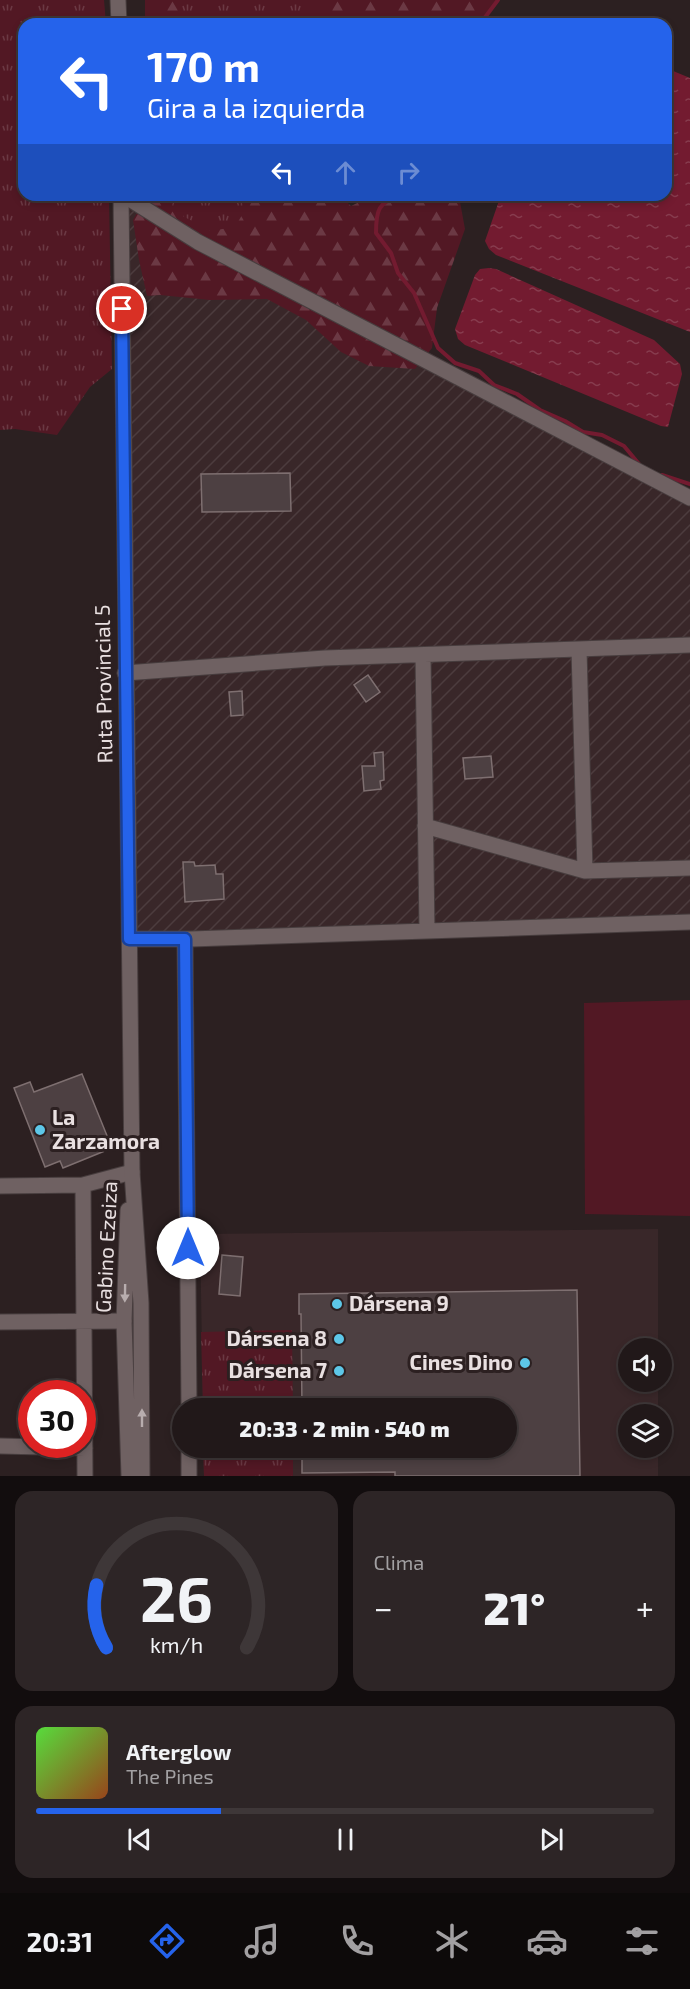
<!DOCTYPE html>
<html lang="es">
<meta charset="utf-8">
<style>
body{margin:0;font-family:"Exo 2",sans-serif;background:#2d2526;color:#f1f3f6;height:100vh;display:flex;flex-direction:column;font-size:22px;white-space:nowrap}
*{box-sizing:border-box;margin:0}
p{font-size:20px;color:#a2a0a2}
.icon{flex:none;width:33px;height:33px;fill:none;stroke:currentColor;stroke-width:2;stroke-linecap:round;stroke-linejoin:round}
.map{position:relative;height:1476px;overflow:hidden}
.details{display:flex;flex-direction:column;gap:15px;padding:15px;background:#120d0e;flex:1}
.details>*{flex:none}
.hud{position:absolute;left:18px;top:18px;width:654px;height:183px;border-radius:18px;box-shadow:0 3px 9px #0003,0 0 0 2px #3e3738;background:#2563eb;color:#fff;overflow:hidden}
.tools{position:absolute;left:618px;top:1338px;display:grid;gap:12px}
.tools a{display:grid;place-items:center;width:54px;height:54px;border-radius:50%;background:#211819;box-shadow:0 3px 9px #0003,0 0 0 2px #3e3738;font-size:30px}
.speed{position:absolute;left:18px;top:1380px;display:flex;gap:12px;font-size:30px;font-weight:700;text-align:center}
.speed>*{display:grid;place-content:center;width:78px;height:78px;border-radius:50%;background:#211819;box-shadow:0 3px 9px #0003,0 0 0 2px #3e3738;line-height:1}
.speed .limit{border:9px solid #d22;background:#fff;color:#111}
.pin{position:absolute;display:grid;place-items:center;width:51px;height:51px;color:#fff;margin:-26px;border:3px solid #fff;border-radius:50%;box-shadow:0 2px 6px #0007}
.me{position:absolute;width:66px;margin:-33px;rotate:0deg;stroke-linejoin:round;filter:drop-shadow(0 0 4px #0008)}
.turn{display:flex;align-items:center;gap:21px;height:126px;padding:0 30px;font-size:27px}
.turn .icon{width:78px;height:78px;stroke-width:2.5}
.turn b{display:block;font-size:42px;line-height:51px}
.lanes{display:flex;align-items:center;height:57px;padding:0 30px;background:#0003;justify-content:center;gap:30px;direction:ltr}
.lanes .off{opacity:.35}
.big{font-size:45px;font-weight:800;line-height:1.1}
.details .card{flex:1;display:flex;flex-direction:column;justify-content:center;gap:9px;min-width:0;padding:0 21px;border-radius:18px;background:#2d2526}
.details .dial{align-items:center;gap:0}
.dial svg{height:156px;overflow:visible;fill:none;stroke:#3e3738;stroke-width:7;stroke-linecap:round;text-anchor:middle}
.dial text{fill:#f1f3f6;stroke:none}
.song{display:flex;align-items:center;gap:18px}
.cover{width:72px;height:72px;border-radius:9px;background:linear-gradient(135deg,hsl(110 70% 55%),hsl(20 70% 35%))}
.played{height:6px;border-radius:3px;background:linear-gradient(90deg,#2563eb 30%,#3e3738 30%)}
.keys{display:flex;justify-content:space-around;direction:ltr}
.heat{display:flex;justify-content:space-between;align-items:center;font-size:33px;direction:ltr}
.details .tiles{flex:1;display:grid;gap:15px;grid-template-columns:1fr 1fr}
.card:last-child{grid-column:span 2}
.trip{position:absolute;left:172px;top:1398px;width:345px;height:60px;border-radius:30px;background:#211819;box-shadow:0 3px 9px #0003,0 0 0 2px #3e3738;font-weight:800;line-height:60px;text-align:center}
.menu{display:flex;height:96px;justify-content:space-around;align-items:center;background:#0d0a0a;color:#a2a0a2}
.menu .icon{width:42px;height:42px}
.menu .active{color:#2563eb}
.menu b{font-size:27px;color:#f1f3f6}
.map>svg:first-child{display:block}
</style>
<div class="map">
<svg width="690" height="1476" viewBox="0 0 690 1476">
<defs>
<pattern id="industrial-furrows" width="10" height="10" patternUnits="userSpaceOnUse" patternTransform="scale(1.5)"><rect width="10" height="10" fill="#392729"/><path d="M-1 1l2-2M0 10L10 0M9 11l2-2" fill="none" stroke="#4c3c3e"/></pattern>
<pattern id="grass-tufts" width="24" height="20" patternUnits="userSpaceOnUse" patternTransform="scale(1.5)"><rect width="24" height="20" fill="#521824"/><path d="M3 7l-1-3M5 7V3M7 7l1-3M15 17l-1-3M17 17v-4M19 17l1-3" fill="none" stroke="#6b3944"/></pattern>
<pattern id="forest-firs" width="22" height="20" patternUnits="userSpaceOnUse" patternTransform="scale(1.5)"><rect width="22" height="20" fill="#521824"/><path d="M5 1l3.5 6h-7zM16 11l3.5 6h-7z" fill="#6b3944"/></pattern>
<pattern id="water-ripples" width="26" height="14" patternUnits="userSpaceOnUse" patternTransform="scale(1.5)"><rect width="26" height="14" fill="#731b30"/><path d="M2 4q2-2 4 0t4 0M15 11q2-2 4 0t4 0" fill="none" stroke="#873c4e"/></pattern>
</defs>
<rect width="100%" height="100%" fill="#2c2021"/>
<path fill="#392729" d="M 658,1229 L 658,1348 L 628,1348 L 628,1382 L 658,1382 L 658,1414 L 628,1414 L 628,1448 L 658,1448 L 658,1476 L 204,1476 L 203,1448 L 507,1448 L 507,1408 L 203,1408 L 200,1234 Z"/>
<path fill="url(#industrial-furrows)" d="M 123,195 L 690,498 L 690,919 L 130,939 Z"/>
<path fill="url(#grass-tufts)" d="M 0,0 L 104,0 L 106,24 L 24,24 L 24,195 L 109,195 L 112,369 L 90,387 L 57,435 L 15,429 L 0,430 Z
M 169,0 L 367,0 L 377,24 L 168,24 Z
M 167,195 L 320,195 L 236,245 L 167,217 Z
M 292,1330 L 293,1408 L 203,1408 L 201,1332 Z
M 203,1448 L 293,1448 L 293,1476 L 204,1476 Z"/>
<path fill="url(#forest-firs)" d="M 145,0 L 180,0 L 179,24 L 145,24 Z
M 318,0 L 498,0 L 480,24 L 310,24 Z
M 147,195 L 173,195 L 172,210 L 210,231 L 235,227 L 245,210 L 239,195 L 346,195 L 344,199 L 351,206 L 374,195 L 440,195 L 460,202 L 465,229 L 437,308 L 432,348 L 415,369 L 369,366 L 341,352 L 306,320 L 267,299 L 210,300 L 160,295 L 147,296 L 139,260 L 133,220 Z"/>
<path fill="#521824" d="M 690,1000 L 690,1216 L 585,1214 L 584,1003 Z"/>
<path fill="url(#water-ripples)" d="M 666,68 L 690,78 L 690,332 L 496,255 L 489,249 L 485,241 L 501,195 L 666,195 Z
M 489,268 L 496,269 L 654,340 L 680,364 L 682,374 L 668,427 L 661,426 L 465,345 L 458,339 L 455,329 L 475,275 L 480,269 Z"/>
<g fill="none" stroke-linecap="round" stroke-linejoin="round">
<path stroke="#731b30" stroke-width="4" d="M 480,24 L 498,0
M 400,195 C 378,203 376,210 376,233 L 391,253 L 398,273 L 414,293 L 438,348 L 455,363 L 479,371 L 494,385 L 517,394 L 540,410 L 565,421 L 583,432 L 602,435 L 624,446 L 639,464
M 662,475 L 690,484"/>
</g>
<path fill="#4d4042" stroke="#7e6f70" stroke-width="1.5" d="M 290,473 L 291,511 L 202,512 L 201,474 Z
M 368,675 L 380,692 L 366,702 L 354,685 Z
M 242,691 L 243,715 L 231,716 L 229,692 Z
M 383,752 L 384,780 L 380,781 L 381,789 L 364,791 L 362,766 L 375,766 L 374,753 Z
M 491,756 L 493,777 L 465,779 L 463,758 Z
M 183,862 L 194,862 L 195,866 L 215,865 L 216,874 L 223,874 L 224,899 L 185,902 Z
M 82,1074 L 112,1148 L 63,1168 L 60,1161 L 45,1167 L 14,1088 L 30,1082 L 34,1092 Z
M 222,1255 L 243,1257 L 240,1296 L 219,1294 Z
M 577,1290 L 580,1476 L 395,1476 L 395,1472 L 302,1473 L 302,1453 L 394,1452 L 394,1448 L 507,1448 L 507,1408 L 302,1408 L 301,1314 L 299,1314 L 299,1294 Z"/>
<g fill="none" stroke-linecap="round" stroke-linejoin="round">
<defs>
<path id="street" d="M 123,195 L 198,242 L 690,498
M 579,649 L 585,871
M 423,655 L 427,931
M 125,673 L 325,658 L 690,645
M 425,826 L 585,871 L 690,868
M 130,939 L 191,939 L 690,922
M 185,939 L 189,1408
M 83,1185 L 85,1476
M 0,1186 L 83,1185 L 132,1172
M 0,1322 L 124,1321
M 0,1446 L 85,1448
M 189,1448 L 189,1476"/>
<path id="secondary" d="M 118,0 L 119,24
M 121,195 L 132,1172 L 141,1303 L 142,1476
M 128,1210 L 124,1321 L 129,1476"/>
</defs>
<use href="#street" stroke="#473d3e" stroke-width="17"/>
<use href="#secondary" stroke="#473d3e" stroke-width="17"/>
<use href="#street" stroke="#6f6162" stroke-width="15"/>
<use href="#secondary" stroke="#6f6162" stroke-width="15"/>
</g>
<defs><path id="oneway-solid" d="M-6-.8H1V-3.2L6.5 0L1 3.2V.8H-6Z" transform="scale(1.5)"/></defs>
<g fill="#b8adae">
<use href="#oneway-solid" transform="translate(125 1293) rotate(91)"/>
<use href="#oneway-solid" transform="translate(142 1418) rotate(-90)"/>
</g>
<g fill="none" stroke-linecap="round" stroke-linejoin="round">
<defs>
<path id="route" d="M 122,309 L 129,939 L 185,939 L 188,1248"/>
</defs>
<use href="#route" stroke="#184099" stroke-width="15"/>
<use href="#route" stroke="#2563eb" stroke-width="10"/>
</g>
<g fill="#5dc7e8" stroke="#2c2021" stroke-width="2">
<circle cx="40" cy="1130" r="6"/>
<circle cx="337" cy="1304" r="6"/>
<circle cx="339" cy="1339" r="6"/>
<circle cx="525" cy="1363" r="6"/>
<circle cx="339" cy="1371" r="6"/>
</g>
<g text-anchor="middle" stroke-width="6" stroke-linejoin="round" paint-order="stroke">
<g font-size="21" fill="#e9e0e1" stroke="#2c2021">
<text transform="translate(104 684) rotate(-91)" y="7">Ruta Provincial 5</text>
<text transform="translate(107 1247) rotate(-87)" y="7">Gabino Ezeiza</text>
</g>
<g font-size="21" font-weight="bold" fill="#e9e0e1" stroke="#2c2021" text-anchor="end">
<text x="52" y="1125" text-anchor="start">La<tspan x="52" dy="24">Zarzamora</tspan></text>
<text x="349" y="1311" text-anchor="start">Dársena 9</text>
<text x="327" y="1346">Dársena 8</text>
<text x="513" y="1370">Cines Dino</text>
<text x="327" y="1378">Dársena 7</text>
</g>
</g>
</svg>
<div class="tools">
<a><svg class="icon" aria-label="sound" viewBox="0 0 24 24"><path d="M4 9h4l5-4v14l-5-4H4zM17 9q2 3 0 6"/></svg></a>
<a><svg class="icon" aria-label="layers" viewBox="0 0 24 24"><path d="M12 4l9 5-9 5-9-5zM3 14l9 5 9-5"/></svg></a>
</div>
<div class="speed"><div class="limit">30</div></div>
<div class="pin" style="left:122px;top:309px;background:#d93025"><svg class="icon" aria-label="arrive" viewBox="0 0 24 24"><path d="M6 21V4h12l-3 4 3 4H6"/></svg></div>
<svg class="me" style="left:188px;top:1248px" viewBox="-20 -20 40 40"><circle r="19" fill="#fff"/><path d="M0-13L10 11 0 6-10 11z" fill="#2563eb"/></svg>
<div class="trip">20:33 · 2 min · 540 m</div>
<div class="hud">
<div class="turn"><svg class="icon" aria-label="left" viewBox="0 0 24 24"><path d="M17 20v-9H6M10 6l-5 5 5 5"/></svg><div><b>170 m</b>Gira a la izquierda</div></div>
<div class="lanes"><svg class="icon" aria-label="left" viewBox="0 0 24 24"><path d="M17 20v-9H6M10 6l-5 5 5 5"/></svg><svg class="icon off" aria-label="ahead" viewBox="0 0 24 24"><path d="M12 20V5M6 11l6-6 6 6"/></svg><svg class="icon off" aria-label="right" viewBox="0 0 24 24"><path d="M7 20v-9h11M14 6l5 5-5 5"/></svg></div>
</div>
</div>
<section class="details">
<div class="tiles">
<div class="card dial"><svg viewBox="0 0 100 80">
<path d="M14 69A42 42 0 1 1 86 69"/>
<path d="M14 69A42 42 0 0 1 9 37" stroke="#2563eb"/>
<text x="50" y="56" font-size="32" font-weight="700">26</text>
<text x="50" y="72" font-size="11">km/h</text>
</svg></div>
<div class="card"><p>Clima</p>
<div class="heat"><a>−</a><b class="big">21°</b><a>+</a></div>
</div>
<div class="card">
<div class="song"><i class="cover"></i><div><b>Afterglow</b><p>The Pines</p></div></div>
<div class="played"></div>
<div class="keys"><svg class="icon" aria-label="previous" viewBox="0 0 24 24"><path d="M18 5L8 12l10 7zM5 5v14"/></svg><svg class="icon" aria-label="pause" viewBox="0 0 24 24"><path d="M8 5v14M16 5v14"/></svg><svg class="icon" aria-label="next" viewBox="0 0 24 24"><path d="M6 5l10 7-10 7zM19 5v14"/></svg></div>
</div>
</div>
</section>
<nav class="menu">
<b>20:31</b>
<svg class="icon active" aria-label="directions" viewBox="0 0 24 24"><path d="M12 3l9 9-9 9-9-9zM9 14v-3h6M13 9l2 2-2 2"/></svg>
<svg class="icon" aria-label="music" viewBox="0 0 24 24"><path d="M9 18V5l10-2v13"/><circle cx="6" cy="18" r="3"/><circle cx="16" cy="16" r="3"/></svg>
<svg class="icon" aria-label="phone" viewBox="0 0 24 24"><path d="M5 4h4l2 5-3 2q2 4 5 5l2-3 5 2v4C11 20 4 13 5 4z"/></svg>
<svg class="icon" aria-label="climate" viewBox="0 0 24 24"><path d="M12 3v18M4 7l16 10M4 17L20 7"/></svg>
<svg class="icon" aria-label="car" viewBox="0 0 24 24"><path d="M5 17H2v-5l4-1 3-4h7l3 4 3 1v5h-3M9 17h6M6 11h13"/><circle cx="7" cy="17" r="2"/><circle cx="17" cy="17" r="2"/></svg>
<svg class="icon" aria-label="filters" viewBox="0 0 24 24"><path d="M4 7h16M4 17h16"/><circle cx="9" cy="7" r="2"/><circle cx="15" cy="17" r="2"/></svg>
</nav>
